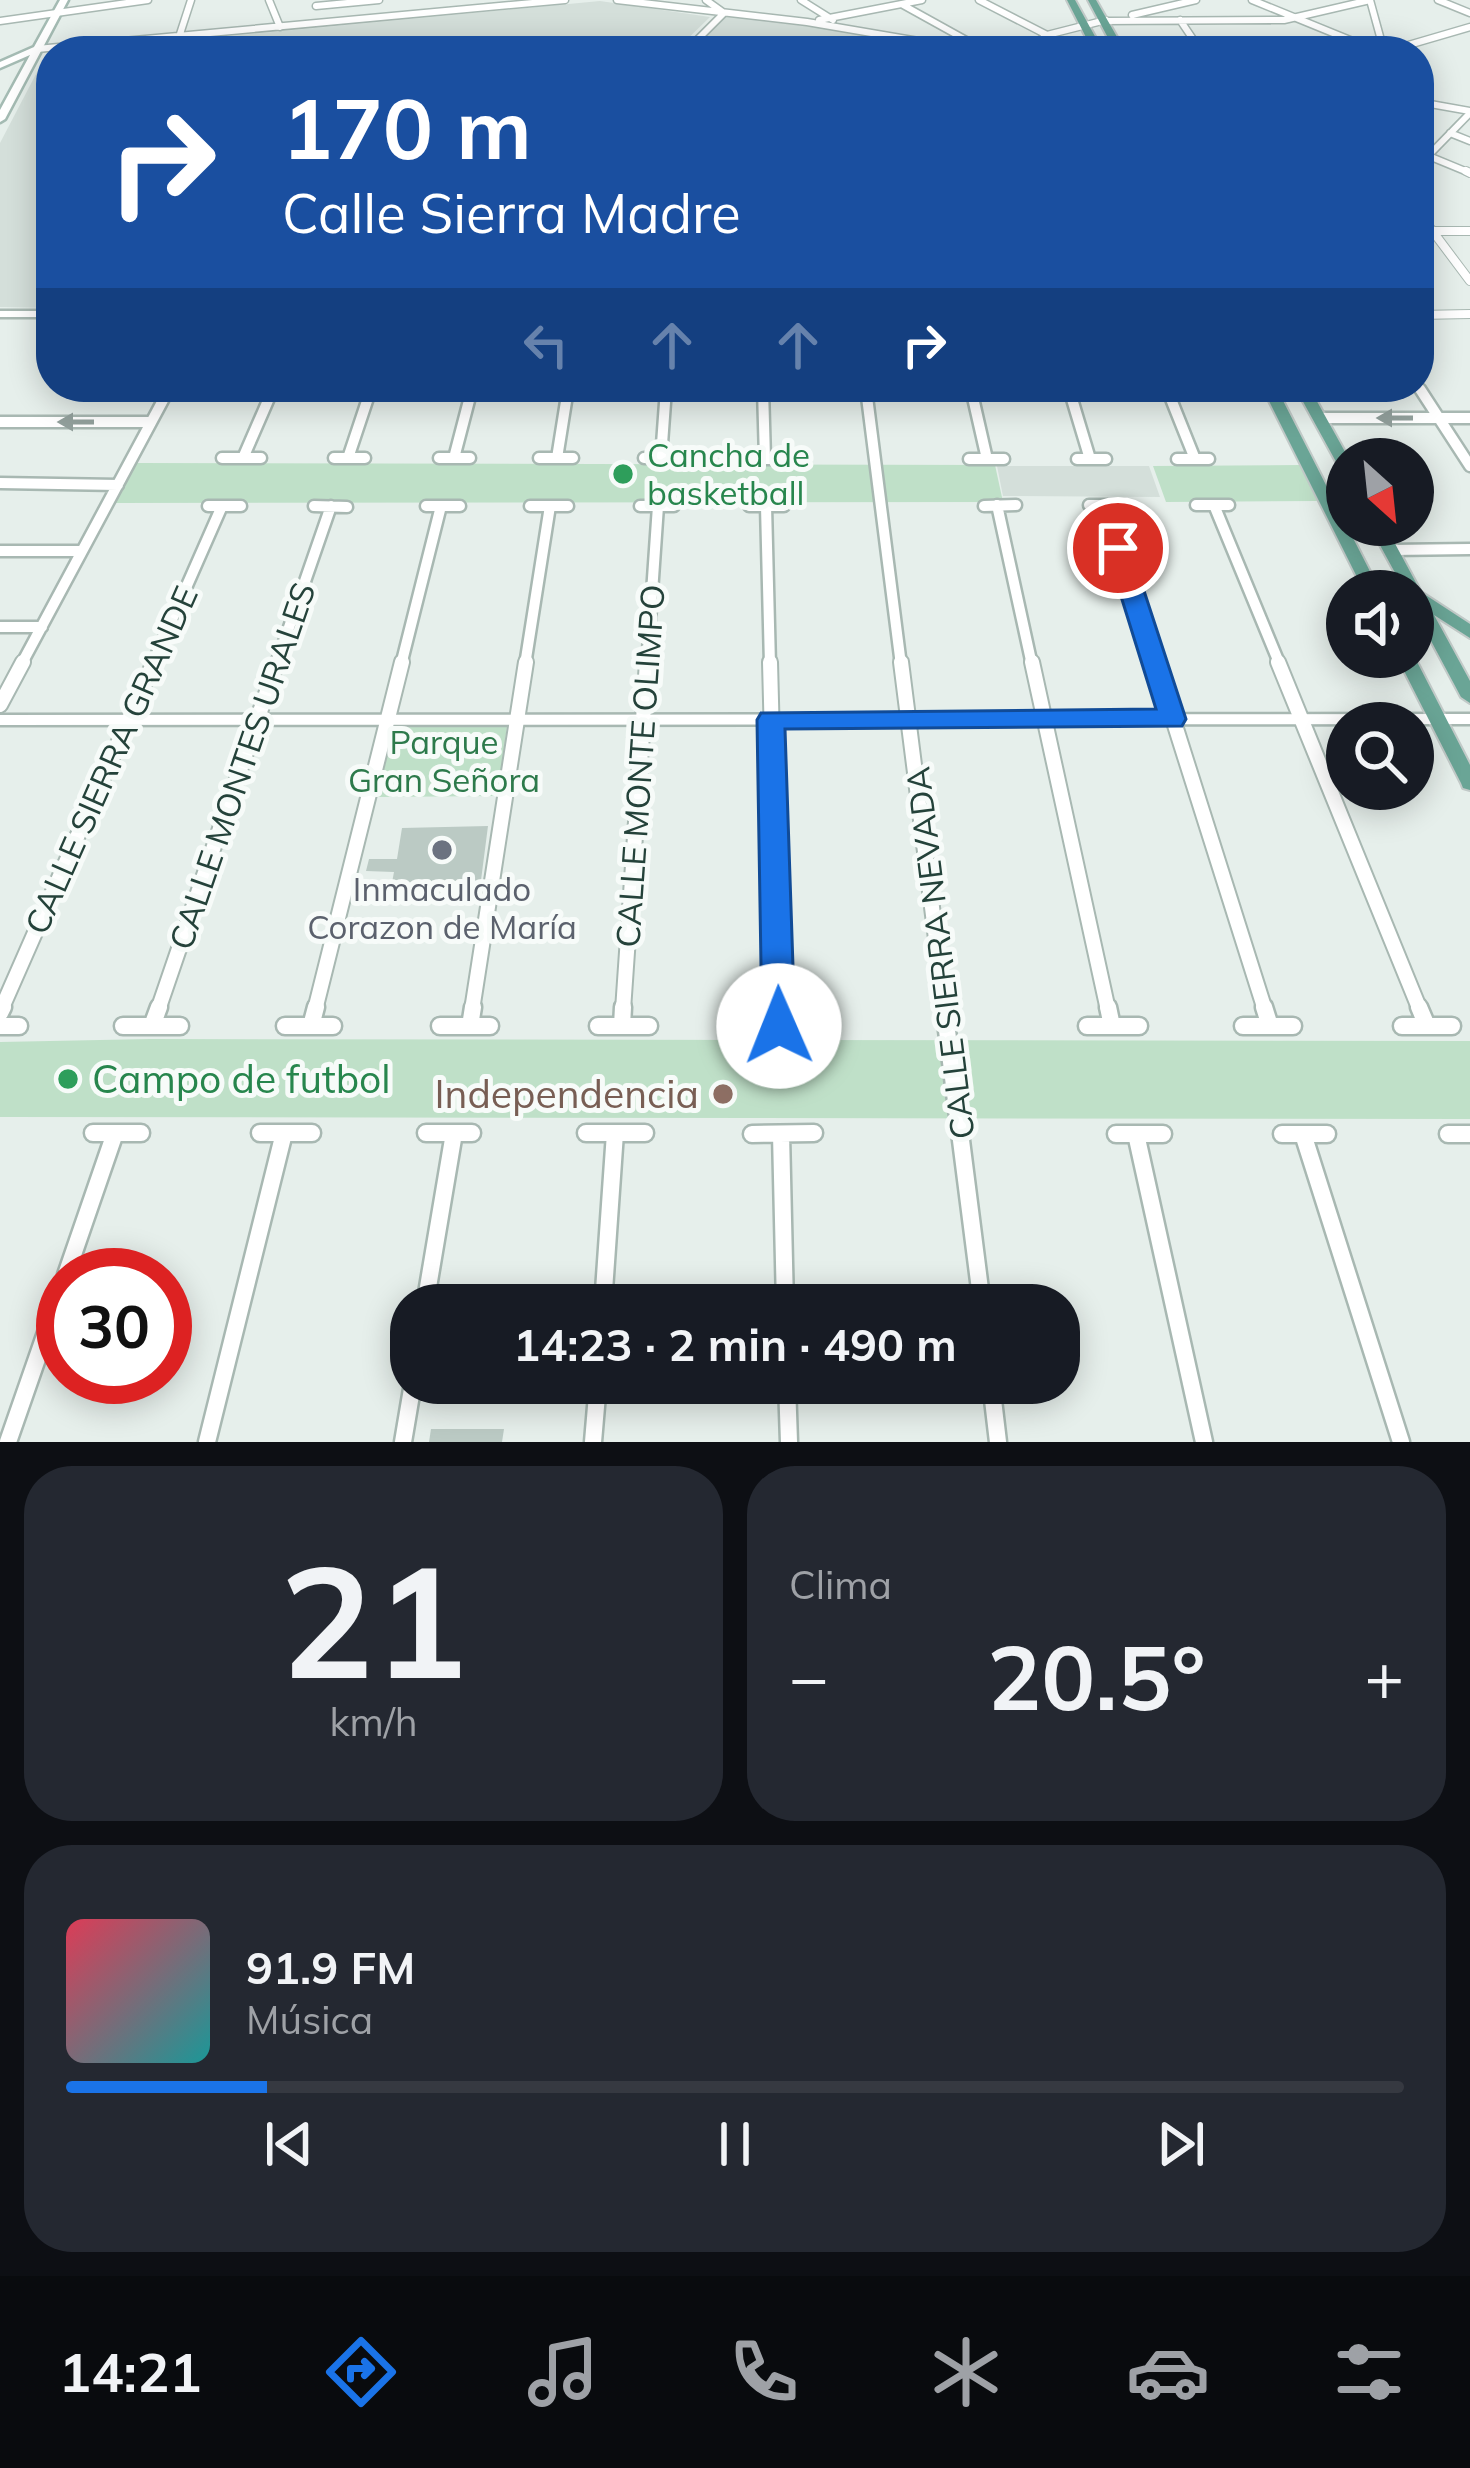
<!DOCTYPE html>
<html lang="es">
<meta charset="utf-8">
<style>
body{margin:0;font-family:Mulish,sans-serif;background:#242831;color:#f1f3f6;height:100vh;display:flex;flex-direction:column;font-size:45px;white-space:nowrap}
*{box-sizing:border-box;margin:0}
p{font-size:39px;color:#9ea1a6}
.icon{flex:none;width:66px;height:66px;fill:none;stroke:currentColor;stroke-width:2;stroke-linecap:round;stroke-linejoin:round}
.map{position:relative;height:1442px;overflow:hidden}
.side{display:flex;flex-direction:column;gap:24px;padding:24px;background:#0d0f14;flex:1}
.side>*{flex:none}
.hud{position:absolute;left:36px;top:36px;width:1398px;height:366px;border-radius:48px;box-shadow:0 6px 30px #0003;background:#1a4fa0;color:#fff;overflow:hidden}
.needle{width:78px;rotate:153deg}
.fabs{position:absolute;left:1326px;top:438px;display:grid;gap:24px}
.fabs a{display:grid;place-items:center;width:108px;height:108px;border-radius:50%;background:#171b24;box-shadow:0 6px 30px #0003;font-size:60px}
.speed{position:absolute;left:36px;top:1248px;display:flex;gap:24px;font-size:60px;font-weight:700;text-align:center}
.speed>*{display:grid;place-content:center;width:156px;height:156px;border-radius:50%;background:#171b24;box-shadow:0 6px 30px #0003;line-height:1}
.speed .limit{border:18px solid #d22;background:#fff;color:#111}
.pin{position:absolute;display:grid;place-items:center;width:102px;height:102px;color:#fff;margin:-51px;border:6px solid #fff;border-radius:50%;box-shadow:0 3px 12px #0007}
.me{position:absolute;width:132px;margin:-66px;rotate:359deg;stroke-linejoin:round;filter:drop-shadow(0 0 9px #0008)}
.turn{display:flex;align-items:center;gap:42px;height:252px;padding:0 48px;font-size:54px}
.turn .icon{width:156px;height:156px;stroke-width:2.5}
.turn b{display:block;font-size:84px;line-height:102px}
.lanes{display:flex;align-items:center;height:114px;padding:0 48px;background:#0003;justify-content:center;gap:60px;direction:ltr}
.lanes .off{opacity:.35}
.big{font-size:90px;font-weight:700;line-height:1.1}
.side .widget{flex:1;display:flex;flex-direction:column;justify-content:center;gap:18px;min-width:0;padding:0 42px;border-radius:48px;background:#242831}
.side .dial{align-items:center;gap:0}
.dial b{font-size:156px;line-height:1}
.song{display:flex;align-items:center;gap:36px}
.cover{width:144px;height:144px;border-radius:18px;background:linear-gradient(135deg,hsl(350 70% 55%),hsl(180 70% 35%))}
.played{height:12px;border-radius:6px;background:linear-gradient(90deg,#1a73e8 15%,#363941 15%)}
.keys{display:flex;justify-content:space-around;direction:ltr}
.heat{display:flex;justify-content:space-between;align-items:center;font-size:66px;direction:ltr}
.side .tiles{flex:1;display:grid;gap:24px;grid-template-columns:1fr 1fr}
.widget:last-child{grid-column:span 2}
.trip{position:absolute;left:390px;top:1284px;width:690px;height:120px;border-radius:48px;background:#171b24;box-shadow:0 6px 30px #0003;font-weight:700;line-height:120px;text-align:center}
.tabs{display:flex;height:192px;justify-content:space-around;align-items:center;background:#090b0e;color:#9ea1a6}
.tabs .icon{width:84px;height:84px}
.tabs .active{color:#1a73e8}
.tabs b{font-size:54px;color:#f1f3f6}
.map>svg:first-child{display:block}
</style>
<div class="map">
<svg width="1470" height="1442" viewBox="0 0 1470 1442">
<rect width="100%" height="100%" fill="#e6efeb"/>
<path fill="#d4dfda" d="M 600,1 L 710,17 L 675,51 L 72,51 Z
M 726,14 L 885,38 L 966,51 L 689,51 Z
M 47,53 L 51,53 L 51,308 L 0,307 L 0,143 Z
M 997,466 L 1149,466 L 1160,497 L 1003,496 Z"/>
<path fill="#bfe0c8" d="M 136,463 L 995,465 L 1003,502 L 115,503 Z
M 1300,465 L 1317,501 L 1166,502 L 1153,466 Z
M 395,725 L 507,726 L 498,796 L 377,797 Z
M 150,1039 L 1470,1041 L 1470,1119 L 0,1117 L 0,1042 Z"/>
<path fill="#bbcac4" d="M 488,826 L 480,888 L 391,888 L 394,872 L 366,871 L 369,859 L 397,859 L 402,828 Z
M 431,1429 L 504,1429 L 502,1442 L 429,1442 Z"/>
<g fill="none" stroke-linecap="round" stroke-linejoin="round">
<defs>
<path id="minor-far4" d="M 269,0 L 280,27
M 617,0 L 807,22 L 977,51
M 801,0 L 833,20
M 979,0 L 1047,35
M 1252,0 L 1377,51
M 1370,0 L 1384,51
M 1438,0 L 1470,13
M 903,5 L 986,51
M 316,6 L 379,0
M 1132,15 L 1196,0
M 819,20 L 922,0
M 1180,20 L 1201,51
M 0,21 L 148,0
M 1103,21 L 1284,20 L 1370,0
M 179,37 L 191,0
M 37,49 L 565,0
M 686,51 L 724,13 L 706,0
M 1024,51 L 1047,35 L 1106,20
M 1388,51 L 1470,27
M 1419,102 L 1470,111
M 1450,133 L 1470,141
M 1419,152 L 1470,173
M 1430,154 L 1470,113"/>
<path id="minor-far3" d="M 1466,171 L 1470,173
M 1419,213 L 1470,281
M 1419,231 L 1470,231
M 1419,315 L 1470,314
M 763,387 L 763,392
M 866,387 L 867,392
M 971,387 L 972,392
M 1068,387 L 1069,392
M 1166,387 L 1168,392
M 1419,387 L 1422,392
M 168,392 L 170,387
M 272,392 L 274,387
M 370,392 L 372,387
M 471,392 L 472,387
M 567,392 L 568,387
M 666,392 L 666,387"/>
<path id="minor-far2" d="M 763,389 L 765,459
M 866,389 L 901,665
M 971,389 L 987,459
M 1069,389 L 1090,459
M 1167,389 L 1195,459
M 1420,389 L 1470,466
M 1319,418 L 1470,418
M 0,422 L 151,422
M 222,458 L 261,458
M 243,458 L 273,389
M 334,458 L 365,458
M 348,458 L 371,389
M 439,458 L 470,458
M 454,458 L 472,389
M 539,458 L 573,458
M 557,458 L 568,389
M 644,458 L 677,458
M 661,458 L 666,389
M 752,459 L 782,459
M 969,459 L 1004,459
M 1077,459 L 1106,459
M 1177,459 L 1209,459
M 0,483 L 118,485
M 997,505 L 1032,665
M 1089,505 L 1124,505
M 1105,505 L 1156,665
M 1196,505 L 1229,505
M 1214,505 L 1280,665
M 208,506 L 241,506
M 314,506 L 347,507
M 426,506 L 460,506
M 530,506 L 568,506
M 640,506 L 674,506
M 749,506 L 784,506
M 766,506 L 770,665
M 984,506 L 1016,505
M 1391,550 L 1470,549
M 0,551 L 82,551
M 0,627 L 42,627
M 21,665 L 169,389
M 152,665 L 222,506
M 276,665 L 331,506
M 401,665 L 441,506
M 525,665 L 550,506
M 647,665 L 658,506"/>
<path id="minor-far1" d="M 770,662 L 779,1010
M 901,662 L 945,1010
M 1032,662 L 1108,1010
M 1155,662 L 1265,1010
M 1278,662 L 1420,1010
M 0,705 L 23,662
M 1,1010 L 154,662
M 158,1010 L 277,662
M 315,1010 L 402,662
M 472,1010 L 526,662
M 623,1010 L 647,662"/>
<path id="minor" d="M 779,1007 L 779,1026
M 944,1007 L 982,1305
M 1108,1007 L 1112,1026
M 1264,1007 L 1270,1026
M 1419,1007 L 1427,1026
M 0,1013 L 3,1007
M 0,1026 L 19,1026
M 123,1026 L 180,1026
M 152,1026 L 159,1007
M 285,1026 L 333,1026
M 311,1026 L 316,1007
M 440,1026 L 490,1026
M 470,1026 L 473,1007
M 598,1026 L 649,1026
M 622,1026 L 623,1007
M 755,1026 L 807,1026
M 1087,1026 L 1139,1026
M 1243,1026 L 1293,1026
M 1402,1026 L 1452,1026
M 93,1133 L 141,1133
M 260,1133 L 312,1133
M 426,1133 L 472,1133
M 586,1133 L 645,1133
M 752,1134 L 814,1133
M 781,1134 L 785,1305
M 1116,1134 L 1163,1134
M 1136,1134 L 1204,1442
M 1282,1134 L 1327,1134
M 1303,1134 L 1401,1442
M 1448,1134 L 1470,1134
M 66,1275 L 115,1133
M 425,1305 L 454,1133
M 603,1305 L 615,1133
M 787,1383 L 789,1442
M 991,1383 L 998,1442
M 8,1442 L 63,1284
M 207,1442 L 284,1133
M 403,1442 L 413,1383
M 593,1442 L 598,1383"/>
<path id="tertiary" d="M 0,311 L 51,311 L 51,317 L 0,317 Z
M 1470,714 L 1470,724 L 0,725 L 0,715 Z"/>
<path id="secondary" d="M 60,0 L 68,0 L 5,119 L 0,122 L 0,110 L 30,55 L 0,68 L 0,62 L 34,47 Z"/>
<path id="primary" d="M 1067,0 L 1075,0 L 1103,51 L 1093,51 Z
M 1088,0 L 1096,0 L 1125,51 L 1115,51 Z
M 1262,387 L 1276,387 L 1380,591 L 1364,591 Z
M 1295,387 L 1309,387 L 1349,459 L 1347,473 L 1340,469 Z
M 1369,525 L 1385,525 L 1421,592 L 1470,624 L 1470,638 L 1434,615 L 1470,681 L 1470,703 L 1461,697 L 1413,607 L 1413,591 L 1405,591 Z
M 1413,654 L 1470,765 L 1470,790 L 1463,788 L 1461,783 L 1397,657 L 1413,657 Z"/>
</defs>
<use href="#minor-far4" stroke="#a8b8b2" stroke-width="9"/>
<use href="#minor-far3" stroke="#a8b8b2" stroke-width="10"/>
<use href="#minor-far2" stroke="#a8b8b2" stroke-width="15"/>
<use href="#minor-far1" stroke="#a8b8b2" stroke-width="18"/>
<use href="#minor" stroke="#a8b8b2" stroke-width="21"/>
<use href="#tertiary" stroke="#a8b8b2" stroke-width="5"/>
<use href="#secondary" stroke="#a4bbb3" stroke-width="5"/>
<use href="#primary" stroke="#c2cac8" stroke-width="4"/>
<use href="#minor-far4" stroke="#fff" stroke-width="6"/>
<use href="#minor-far3" stroke="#fff" stroke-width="8"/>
<use href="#minor-far2" stroke="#fff" stroke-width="10"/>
<use href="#minor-far1" stroke="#fff" stroke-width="14"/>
<use href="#minor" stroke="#fff" stroke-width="16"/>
<use href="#tertiary" fill="#fff" fill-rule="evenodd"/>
<use href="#secondary" fill="#fff" fill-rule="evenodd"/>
<use href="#primary" fill="#6aa596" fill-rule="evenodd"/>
</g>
<defs><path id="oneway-solid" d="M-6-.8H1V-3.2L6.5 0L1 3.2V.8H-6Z" transform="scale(3)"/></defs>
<g fill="#92a09c">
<use href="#oneway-solid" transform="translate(1395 418) rotate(180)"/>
<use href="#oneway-solid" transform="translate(76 422) rotate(-180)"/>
</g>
<path fill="#1a73e8" stroke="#114b97" stroke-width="3" d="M 1118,541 L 1130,548 L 1186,719 L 1182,726 L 785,729 L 795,1026 L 791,1036 L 779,1040 L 767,1036 L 762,1026 L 757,720 L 761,713 L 1156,709 L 1106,548 Z"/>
<g fill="#2e9e5b" stroke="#f7fbf9" stroke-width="4.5">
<circle cx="623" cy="474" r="12"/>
<circle cx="68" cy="1079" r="12"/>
</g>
<circle fill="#6b7280" stroke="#f7fbf9" stroke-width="4.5" cx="442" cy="850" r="12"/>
<circle fill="#8d6e63" stroke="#f7fbf9" stroke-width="4.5" cx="723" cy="1094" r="12"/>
<g text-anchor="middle" stroke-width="10" stroke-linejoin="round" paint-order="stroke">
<g font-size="33" fill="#27864d" stroke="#f7fbf9" text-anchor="start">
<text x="647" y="467">Cancha de<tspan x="647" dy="38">basketball</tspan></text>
</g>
<g font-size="33" fill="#2d7a4b" stroke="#f7fbf9">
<text x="444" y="754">Parque<tspan x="444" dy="38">Gran Señora</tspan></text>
</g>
<g font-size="33" fill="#24423a" stroke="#f7fbf9">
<text transform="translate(111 760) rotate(-66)" y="12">CALLE SIERRA GRANDE</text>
<text transform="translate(242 766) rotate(-71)" y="12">CALLE MONTES URALES</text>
<text transform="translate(640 766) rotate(-86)" y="12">CALLE MONTE OLIMPO</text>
<text transform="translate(940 953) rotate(-97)" y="12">CALLE SIERRA NEVADA</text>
</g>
<g font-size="33" fill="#5b616d" stroke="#f7fbf9">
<text x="442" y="901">Inmaculado<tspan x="442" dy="38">Corazon de María</tspan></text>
</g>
<g font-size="39" fill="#27864d" stroke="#f7fbf9" text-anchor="start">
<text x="92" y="1093">Campo de futbol</text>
</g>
<g font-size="39" fill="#785e54" stroke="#f7fbf9" text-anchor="end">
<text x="699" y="1108">Independencia</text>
</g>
</g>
</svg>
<div class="fabs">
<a><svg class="needle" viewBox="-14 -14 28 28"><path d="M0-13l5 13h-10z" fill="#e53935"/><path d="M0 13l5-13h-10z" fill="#9ea1a6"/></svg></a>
<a><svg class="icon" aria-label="sound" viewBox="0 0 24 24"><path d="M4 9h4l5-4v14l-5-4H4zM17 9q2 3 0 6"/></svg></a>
<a><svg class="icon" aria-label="search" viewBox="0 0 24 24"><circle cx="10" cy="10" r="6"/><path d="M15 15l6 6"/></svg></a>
</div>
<div class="speed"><div class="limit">30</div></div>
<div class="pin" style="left:1118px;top:548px;background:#d93025"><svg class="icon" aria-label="arrive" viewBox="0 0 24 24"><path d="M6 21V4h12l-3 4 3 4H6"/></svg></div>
<svg class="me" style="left:779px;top:1026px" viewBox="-20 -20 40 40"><circle r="19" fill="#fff"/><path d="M0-13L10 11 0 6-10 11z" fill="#1a73e8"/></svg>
<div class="trip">14:23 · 2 min · 490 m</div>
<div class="hud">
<div class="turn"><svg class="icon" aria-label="right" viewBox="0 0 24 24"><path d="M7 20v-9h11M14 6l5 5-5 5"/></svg><div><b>170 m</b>Calle Sierra Madre</div></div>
<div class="lanes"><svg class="icon off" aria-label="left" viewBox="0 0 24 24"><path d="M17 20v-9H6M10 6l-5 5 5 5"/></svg><svg class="icon off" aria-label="ahead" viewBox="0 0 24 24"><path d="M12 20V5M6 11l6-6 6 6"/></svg><svg class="icon off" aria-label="ahead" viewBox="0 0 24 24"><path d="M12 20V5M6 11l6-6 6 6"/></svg><svg class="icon" aria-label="right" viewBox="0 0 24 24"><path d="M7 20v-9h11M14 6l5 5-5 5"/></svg></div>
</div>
</div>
<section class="side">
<div class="tiles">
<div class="widget dial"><b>21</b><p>km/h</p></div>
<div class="widget"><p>Clima</p>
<div class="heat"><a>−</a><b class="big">20.5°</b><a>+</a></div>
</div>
<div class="widget">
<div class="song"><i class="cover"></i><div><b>91.9 FM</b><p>Música</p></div></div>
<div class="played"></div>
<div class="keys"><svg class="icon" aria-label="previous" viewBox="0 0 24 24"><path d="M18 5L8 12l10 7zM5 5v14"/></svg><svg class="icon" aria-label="pause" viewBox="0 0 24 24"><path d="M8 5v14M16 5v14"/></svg><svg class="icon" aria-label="next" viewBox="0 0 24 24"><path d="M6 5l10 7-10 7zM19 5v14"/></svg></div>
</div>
</div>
</section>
<nav class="tabs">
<b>14:21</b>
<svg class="icon active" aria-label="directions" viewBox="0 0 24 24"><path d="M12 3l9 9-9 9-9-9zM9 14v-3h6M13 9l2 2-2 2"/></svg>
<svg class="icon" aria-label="music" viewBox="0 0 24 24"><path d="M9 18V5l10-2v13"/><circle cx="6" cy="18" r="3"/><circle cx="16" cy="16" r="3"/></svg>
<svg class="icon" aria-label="phone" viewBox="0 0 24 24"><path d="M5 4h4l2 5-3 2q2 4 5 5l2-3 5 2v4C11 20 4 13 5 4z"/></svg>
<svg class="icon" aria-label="climate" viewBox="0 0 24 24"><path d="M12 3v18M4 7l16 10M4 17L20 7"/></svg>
<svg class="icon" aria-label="car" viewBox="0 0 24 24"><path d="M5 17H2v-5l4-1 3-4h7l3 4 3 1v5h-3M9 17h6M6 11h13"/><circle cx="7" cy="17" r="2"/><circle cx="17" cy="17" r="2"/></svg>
<svg class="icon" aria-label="filters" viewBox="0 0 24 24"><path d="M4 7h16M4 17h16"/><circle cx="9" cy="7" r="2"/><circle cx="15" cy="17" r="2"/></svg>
</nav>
